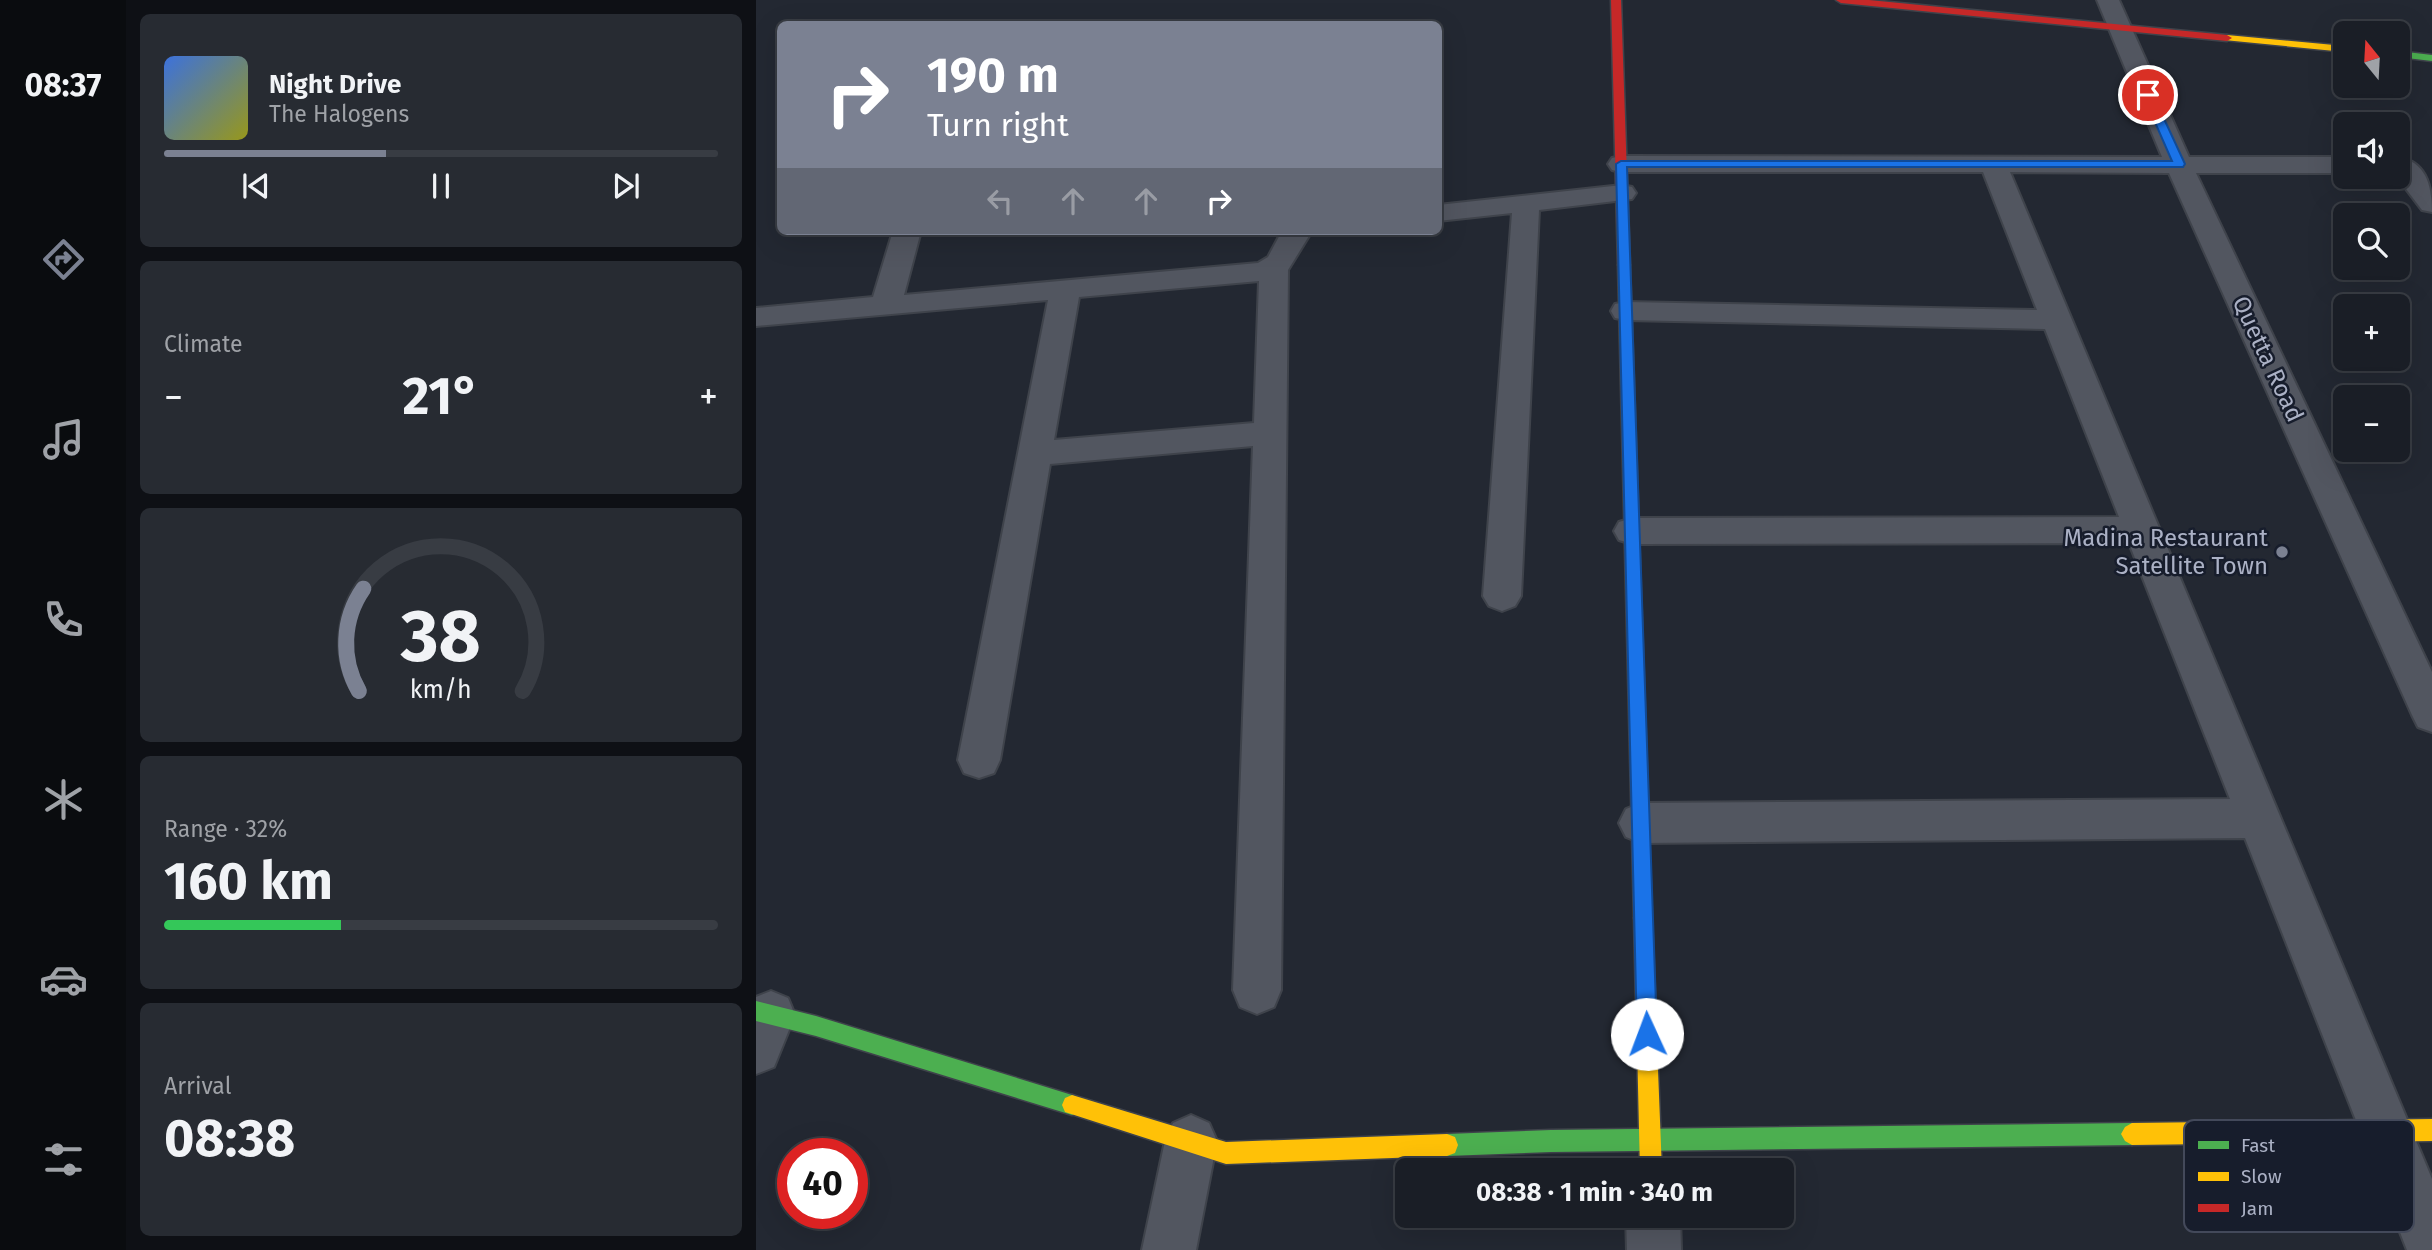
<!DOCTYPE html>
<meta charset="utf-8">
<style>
body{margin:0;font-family:"Fira Sans",sans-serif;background:#272b32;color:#f1f3f6;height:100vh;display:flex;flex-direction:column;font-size:26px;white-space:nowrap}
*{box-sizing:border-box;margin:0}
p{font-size:23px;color:#9fa2a7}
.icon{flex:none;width:38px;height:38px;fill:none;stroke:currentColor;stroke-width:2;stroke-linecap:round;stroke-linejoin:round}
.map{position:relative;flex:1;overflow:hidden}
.sheet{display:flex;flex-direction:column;gap:14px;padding:14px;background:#0e1015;width:630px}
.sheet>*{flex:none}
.hud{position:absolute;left:21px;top:21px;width:665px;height:214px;border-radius:10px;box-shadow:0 7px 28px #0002,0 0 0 2px #383c43;background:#7b8192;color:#fff;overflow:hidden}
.needle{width:46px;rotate:342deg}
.controls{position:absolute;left:1577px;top:21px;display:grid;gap:14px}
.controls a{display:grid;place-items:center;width:77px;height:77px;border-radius:10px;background:#1a1e26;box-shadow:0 7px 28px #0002,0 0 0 2px #383c43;font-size:35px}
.speed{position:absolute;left:21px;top:1138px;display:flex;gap:14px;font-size:35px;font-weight:700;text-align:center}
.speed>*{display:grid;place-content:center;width:91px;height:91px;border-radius:50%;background:#1a1e26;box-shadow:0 7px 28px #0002,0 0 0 2px #383c43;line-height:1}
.speed .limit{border:10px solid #d22;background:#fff;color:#111}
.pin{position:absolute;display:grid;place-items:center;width:60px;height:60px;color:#fff;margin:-30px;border:4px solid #fff;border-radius:50%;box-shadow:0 2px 7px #0007}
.me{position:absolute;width:77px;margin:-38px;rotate:358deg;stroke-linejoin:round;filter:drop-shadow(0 0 5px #0008)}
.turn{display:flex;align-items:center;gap:24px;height:147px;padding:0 35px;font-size:32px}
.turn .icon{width:91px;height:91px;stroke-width:2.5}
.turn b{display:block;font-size:49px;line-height:60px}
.lanes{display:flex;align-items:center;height:66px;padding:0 35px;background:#0003;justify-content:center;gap:35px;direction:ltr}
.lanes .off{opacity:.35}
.big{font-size:52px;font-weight:700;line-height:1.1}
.sheet .card{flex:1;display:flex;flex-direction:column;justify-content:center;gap:10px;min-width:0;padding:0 24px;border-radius:10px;background:#272b32}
.sheet .dial{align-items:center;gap:0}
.dial svg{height:182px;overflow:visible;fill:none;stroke:#383c43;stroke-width:7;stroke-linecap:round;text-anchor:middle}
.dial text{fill:#f1f3f6;stroke:none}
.song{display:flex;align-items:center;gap:21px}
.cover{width:84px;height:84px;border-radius:10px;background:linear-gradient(135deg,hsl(220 70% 55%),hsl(60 70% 35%))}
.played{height:7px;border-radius:4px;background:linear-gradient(90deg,#7b8192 40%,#383c43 40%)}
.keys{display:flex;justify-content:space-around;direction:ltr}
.heat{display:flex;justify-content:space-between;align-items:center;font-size:38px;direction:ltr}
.charge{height:10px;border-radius:5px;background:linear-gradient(90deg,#34c759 32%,#383c43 0)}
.trip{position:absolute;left:639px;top:1158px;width:399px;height:70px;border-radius:10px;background:#1a1e26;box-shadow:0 7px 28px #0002,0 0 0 2px #383c43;font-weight:700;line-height:70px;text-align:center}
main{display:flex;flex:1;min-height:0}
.dock{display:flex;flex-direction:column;width:126px;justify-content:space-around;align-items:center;background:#0a0c0f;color:#9fa2a7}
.dock .icon{width:49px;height:49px}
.dock .selected{color:#7b8192}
.dock b{font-size:32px;color:#f1f3f6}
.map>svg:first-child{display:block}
</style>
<main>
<nav class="dock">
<b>08:37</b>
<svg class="icon selected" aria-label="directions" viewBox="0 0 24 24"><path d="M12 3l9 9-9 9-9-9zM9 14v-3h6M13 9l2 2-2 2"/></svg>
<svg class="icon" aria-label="music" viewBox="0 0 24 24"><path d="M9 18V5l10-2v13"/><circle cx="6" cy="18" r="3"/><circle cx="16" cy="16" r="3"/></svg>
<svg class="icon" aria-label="phone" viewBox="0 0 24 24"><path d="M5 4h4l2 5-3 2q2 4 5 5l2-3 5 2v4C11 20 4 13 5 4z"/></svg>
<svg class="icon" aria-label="climate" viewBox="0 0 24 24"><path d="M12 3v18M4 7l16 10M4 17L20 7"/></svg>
<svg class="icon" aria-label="car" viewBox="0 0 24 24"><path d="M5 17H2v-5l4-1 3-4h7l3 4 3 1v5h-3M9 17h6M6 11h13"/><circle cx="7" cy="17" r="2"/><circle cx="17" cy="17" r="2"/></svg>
<svg class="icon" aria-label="filters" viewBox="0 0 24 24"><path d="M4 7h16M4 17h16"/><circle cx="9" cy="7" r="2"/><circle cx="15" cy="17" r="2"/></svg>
</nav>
<section class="sheet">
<div class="card">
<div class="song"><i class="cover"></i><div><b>Night Drive</b><p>The Halogens</p></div></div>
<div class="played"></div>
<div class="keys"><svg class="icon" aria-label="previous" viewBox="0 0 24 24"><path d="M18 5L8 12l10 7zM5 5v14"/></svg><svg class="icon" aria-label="pause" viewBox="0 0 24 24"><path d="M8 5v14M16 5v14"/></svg><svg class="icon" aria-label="next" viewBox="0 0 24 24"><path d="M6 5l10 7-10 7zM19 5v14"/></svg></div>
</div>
<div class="card"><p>Climate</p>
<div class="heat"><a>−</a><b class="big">21°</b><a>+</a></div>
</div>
<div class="card dial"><svg viewBox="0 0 100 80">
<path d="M14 69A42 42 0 1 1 86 69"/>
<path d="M14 69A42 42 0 0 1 16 24" stroke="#7b8192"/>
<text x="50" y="56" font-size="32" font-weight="700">38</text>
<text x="50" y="72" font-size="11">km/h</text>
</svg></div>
<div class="card"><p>Range · 32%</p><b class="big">160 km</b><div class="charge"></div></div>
<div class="card"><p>Arrival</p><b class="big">08:38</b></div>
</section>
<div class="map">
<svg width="1676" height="1250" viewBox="0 0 1676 1250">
<rect width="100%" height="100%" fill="#232832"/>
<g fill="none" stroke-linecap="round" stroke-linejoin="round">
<defs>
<path id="street" d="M 1341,0 L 1363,0 L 1433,157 L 1589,157 L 1589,173 L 1440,173 L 1676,672 L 1676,732 L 1662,727 L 1656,715 L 1413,173 L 1254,172 L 1676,1179 L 1676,1250 L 1651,1250 L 1489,838 L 885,843 L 870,837 L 863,823 L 870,809 L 885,803 L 1474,799 L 1373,543 L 876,544 L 863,540 L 858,531 L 863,522 L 876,518 L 1363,517 L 1289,329 L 870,320 L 859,318 L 855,311 L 859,304 L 870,302 L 1281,310 L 1227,172 L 865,172 L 856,170 L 852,164 L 856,158 L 865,156 L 1406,157 Z
M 1646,158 C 1672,164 1676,190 1676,212 L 1666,210 L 1641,177 L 1642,159 Z
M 866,185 L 876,187 L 880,193 L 876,199 L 783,210 L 765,596 L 759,606 L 746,611 L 733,606 L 727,596 L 756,213 L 682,221 L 682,205 Z
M 137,231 L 165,231 L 148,295 L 502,263 L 512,257 L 526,231 L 556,231 L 532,270 L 525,990 L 518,1007 L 501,1014 L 484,1007 L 477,990 L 497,446 L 294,464 L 244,760 L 238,773 L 223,778 L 208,773 L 202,760 L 292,300 L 0,326 L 0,308 L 117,297 ZM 503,281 L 498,423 L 298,440 L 323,297 Z
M 15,991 L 32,998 L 39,1015 L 18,1067 L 0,1074 L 0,997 Z
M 435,1115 L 453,1123 L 461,1141 L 440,1250 L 386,1250 L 409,1141 L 417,1123 Z
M 870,1216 L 924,1216 L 925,1250 L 871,1250 Z"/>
<path id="fast" d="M 1642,51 L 1676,55 L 1676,61 L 1642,57 Z
M 868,261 L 874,265 L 896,918 L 894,924 L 887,927 L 880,924 L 878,918 L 862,265 Z
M 0,1001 L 60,1016 L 316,1095 L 323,1098 L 326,1105 L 323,1112 L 316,1115 L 60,1036 L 0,1021 Z
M 1376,1123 L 1383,1127 L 1387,1134 L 1383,1141 L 1376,1145 L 795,1152 L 691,1156 L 683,1153 L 680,1145 L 683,1137 L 691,1134 L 795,1130 Z"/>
<path id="slow" d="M 1471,35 L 1589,46 L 1589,52 L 1468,40 L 1468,36 Z
M 887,909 L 894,912 L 896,918 L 906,1171 L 884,1171 L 878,918 L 880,912 Z
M 316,1095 L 470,1142 L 691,1134 L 699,1137 L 702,1145 L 699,1153 L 691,1156 L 470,1164 L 309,1112 L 306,1105 L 309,1098 Z
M 1676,1119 L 1676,1141 L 1376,1145 L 1369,1141 L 1365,1134 L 1369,1127 L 1376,1123 Z"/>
<path id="jam" d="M 855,0 L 865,0 L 874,265 L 868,269 L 862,265 Z
M 1080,0 L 1113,0 L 1471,35 L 1476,38 L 1471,41 L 1085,3 Z"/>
</defs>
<use href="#street" stroke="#3f434b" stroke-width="4"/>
<use href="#fast" stroke="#3f434b" stroke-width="3"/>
<use href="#slow" stroke="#3f434b" stroke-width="3"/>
<use href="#jam" stroke="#3f434b" stroke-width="3"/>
<use href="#street" fill="#525660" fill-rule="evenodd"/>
<use href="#fast" fill="#4caf50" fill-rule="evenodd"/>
<use href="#slow" fill="#ffc107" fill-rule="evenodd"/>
<use href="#jam" fill="#c62828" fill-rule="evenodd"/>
</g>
<path fill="#1a73e8" stroke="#114b97" stroke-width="2" d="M 1392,92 L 1397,95 L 1429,164 L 1427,167 L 871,167 L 901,1034 L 898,1041 L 891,1044 L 884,1041 L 881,1034 L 860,164 L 865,161 L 1416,161 L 1387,95 Z"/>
<circle fill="#7b8192" stroke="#171d2c" stroke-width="2.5" cx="1526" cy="552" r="7"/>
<g text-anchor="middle" stroke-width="5" stroke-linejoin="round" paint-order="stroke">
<g font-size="24" fill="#abb1c5" stroke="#171d2c">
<text transform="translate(1512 359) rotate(65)" y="8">Quetta Road</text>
</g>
<g font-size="24" fill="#abb1c5" stroke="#171d2c" text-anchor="end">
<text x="1512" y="546">Madina Restaurant<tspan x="1512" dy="28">Satellite Town</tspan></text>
</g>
</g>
<rect x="1428" y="1120" width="230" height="112" rx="10" fill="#171d2c" stroke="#43495a" stroke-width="2"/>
<rect x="1442" y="1141" width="31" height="8" fill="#4caf50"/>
<rect x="1442" y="1172" width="31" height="9" fill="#ffc107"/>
<rect x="1442" y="1204" width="31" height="8" fill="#c62828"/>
<g font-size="19" fill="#abb1c5">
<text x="1485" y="1152">Fast</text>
<text x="1485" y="1183">Slow</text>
<text x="1485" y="1215">Jam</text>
</g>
</svg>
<div class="controls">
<a><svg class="needle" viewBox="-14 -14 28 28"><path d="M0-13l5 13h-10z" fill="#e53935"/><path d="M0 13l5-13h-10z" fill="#9fa2a7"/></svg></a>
<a><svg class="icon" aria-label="sound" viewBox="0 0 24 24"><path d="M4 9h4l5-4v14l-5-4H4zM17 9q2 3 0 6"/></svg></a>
<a><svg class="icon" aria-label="search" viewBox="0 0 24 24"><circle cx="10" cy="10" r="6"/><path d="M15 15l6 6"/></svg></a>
<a>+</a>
<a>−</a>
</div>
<div class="speed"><div class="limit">40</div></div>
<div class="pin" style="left:1392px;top:95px;background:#d93025"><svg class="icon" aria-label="arrive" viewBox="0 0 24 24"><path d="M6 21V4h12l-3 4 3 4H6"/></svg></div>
<svg class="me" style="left:891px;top:1034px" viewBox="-20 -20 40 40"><circle r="19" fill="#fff"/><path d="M0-13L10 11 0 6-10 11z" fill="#1a73e8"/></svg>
<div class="trip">08:38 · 1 min · 340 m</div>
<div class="hud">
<div class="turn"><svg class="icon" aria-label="right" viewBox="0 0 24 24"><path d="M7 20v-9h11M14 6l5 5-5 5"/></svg><div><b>190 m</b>Turn right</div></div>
<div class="lanes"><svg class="icon off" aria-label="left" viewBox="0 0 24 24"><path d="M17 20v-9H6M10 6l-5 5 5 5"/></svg><svg class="icon off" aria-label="ahead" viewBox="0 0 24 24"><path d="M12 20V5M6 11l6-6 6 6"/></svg><svg class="icon off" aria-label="ahead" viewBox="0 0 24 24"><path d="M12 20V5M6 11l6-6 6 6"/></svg><svg class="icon" aria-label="right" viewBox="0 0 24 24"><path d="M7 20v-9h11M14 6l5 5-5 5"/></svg></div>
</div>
</div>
</main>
